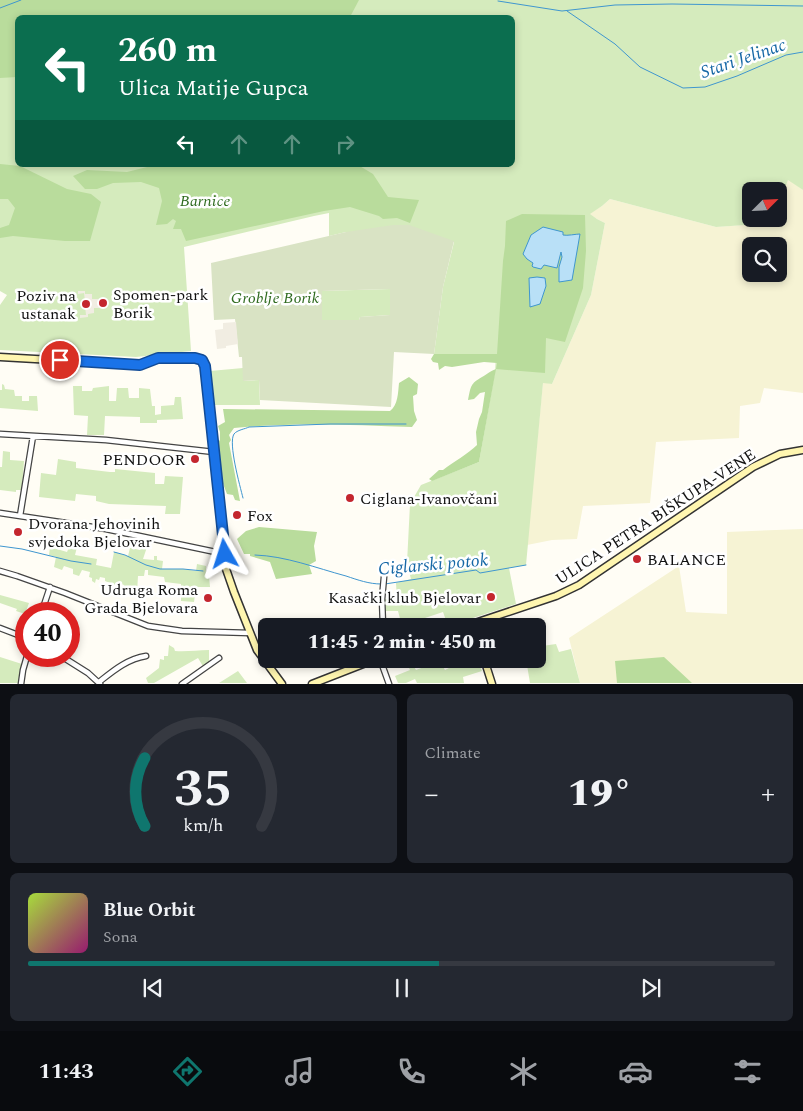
<!DOCTYPE html>
<meta charset="utf-8">
<style>
body{margin:0;font-family:Spectral,serif;background:#242831;color:#f1f3f6;height:100vh;display:flex;flex-direction:column;font-size:19px;white-space:nowrap}
*{box-sizing:border-box;margin:0}
p{font-size:16px;color:#9ea1a6}
.icon{flex:none;width:28px;height:28px;fill:none;stroke:currentColor;stroke-width:2;stroke-linecap:round;stroke-linejoin:round}
.map{position:relative;height:684px;overflow:hidden}
.drawer{display:flex;flex-direction:column;gap:10px;padding:10px;background:#0d0f14;flex:1}
.drawer>*{flex:none}
.banner{position:absolute;left:15px;top:15px;width:500px;height:152px;border-radius:8px;box-shadow:0 2px 8px #0003;background:#0b6e4f;color:#fff;overflow:hidden}
.needle{width:32px;rotate:66deg}
.buttons{position:absolute;left:742px;top:182px;display:grid;gap:10px}
.buttons a{display:grid;place-items:center;width:45px;height:45px;border-radius:8px;background:#171b24;box-shadow:0 2px 8px #0003;font-size:25px}
.speed{position:absolute;left:15px;top:602px;display:flex;gap:10px;font-size:25px;font-weight:700;text-align:center}
.speed>*{display:grid;place-content:center;width:65px;height:65px;border-radius:50%;background:#171b24;box-shadow:0 2px 8px #0003;line-height:1}
.speed .limit{border:8px solid #d22;background:#fff;color:#111}
.pin{position:absolute;display:grid;place-items:center;width:42px;height:42px;color:#fff;margin:-21px;border:2px solid #fff;border-radius:50%;box-shadow:0 1px 5px #0007}
.me{position:absolute;width:55px;margin:-28px;rotate:354deg;stroke-linejoin:round;filter:drop-shadow(0 0 4px #0008)}
.turn{display:flex;align-items:center;gap:18px;height:105px;padding:0 20px;font-size:22px}
.turn .icon{width:65px;height:65px;stroke-width:2.5}
.turn b{display:block;font-size:35px;line-height:42px}
.lanes{display:flex;align-items:center;height:48px;padding:0 20px;background:#0003;justify-content:center;gap:25px;direction:ltr}
.lanes .off{opacity:.35}
.big{font-size:38px;font-weight:800;line-height:1.1}
.drawer .widget{flex:1;display:flex;flex-direction:column;justify-content:center;gap:8px;min-width:0;padding:0 18px;border-radius:8px;background:#242831}
.drawer .dial{align-items:center;gap:0}
.dial svg{height:130px;overflow:visible;fill:none;stroke:#363941;stroke-width:7;stroke-linecap:round;text-anchor:middle}
.dial text{fill:#f1f3f6;stroke:none}
.song{display:flex;align-items:center;gap:15px}
.cover{width:60px;height:60px;border-radius:8px;background:linear-gradient(135deg,hsl(80 70% 55%),hsl(320 70% 35%))}
.played{height:5px;border-radius:2px;background:linear-gradient(90deg,#0f766e 55%,#363941 55%)}
.keys{display:flex;justify-content:space-around;direction:ltr}
.heat{display:flex;justify-content:space-between;align-items:center;font-size:28px;direction:ltr}
.drawer .tiles{flex:1;display:grid;gap:10px;grid-template-columns:1fr 1fr}
.widget:last-child{grid-column:span 2}
.trip{position:absolute;left:258px;top:618px;width:288px;height:50px;border-radius:8px;background:#171b24;box-shadow:0 2px 8px #0003;font-weight:800;line-height:50px;text-align:center}
.dock{display:flex;height:80px;justify-content:space-around;align-items:center;background:#090b0e;color:#9ea1a6}
.dock .icon{width:35px;height:35px}
.dock .selected{color:#0f766e}
.dock b{font-size:22px;color:#f1f3f6}
.map>svg:first-child{display:block}
</style>
<div class="map">
<svg width="803" height="684" viewBox="0 0 803 684">
<rect width="100%" height="100%" fill="#fffdf5"/>
<path fill="#f6f3d4" fill-rule="evenodd" d="M 788,179 L 803,190 L 803,393 L 764,388 L 760,403 L 740,406 L 739,438 L 656,442 L 650,503 L 583,506 L 577,539 L 552,540 L 527,545 L 543,382 L 552,384 L 591,295 L 605,223 L 597,219 L 589,214 L 602,206 L 610,199 L 716,227 L 772,223 L 774,219 L 779,219 L 779,205 ZM 751,246 L 779,246 L 779,274 L 751,274 Z
M 803,529 L 803,683 L 580,683 L 569,638 L 679,566 L 686,612 L 727,614 L 727,532 Z"/>
<path fill="#d5ebbd" fill-rule="evenodd" d="M 0,0 L 803,0 L 803,190 L 788,180 L 779,205 L 779,191 L 751,191 L 751,219 L 774,219 L 773,223 L 716,227 L 610,199 L 602,206 L 590,214 L 597,219 L 605,223 L 591,295 L 552,384 L 543,383 L 526,565 L 509,568 L 516,604 L 448,626 L 443,612 L 413,622 L 414,626 L 402,626 L 398,611 L 383,611 L 382,599 L 397,599 L 396,583 L 411,579 L 407,563 L 410,504 L 421,485 L 479,462 L 495,372 L 496,354 L 434,354 L 443,287 L 454,242 L 346,232 L 329,236 L 329,213 L 314,216 L 184,247 L 191,351 L 136,357 L 0,350 L 0,305 L 7,295 L 0,291 ZM 18,18 L 512,18 L 512,165 L 18,165 Z
M 390,289 L 390,315 L 360,317 L 359,320 L 322,320 L 321,291 Z
M 243,368 L 244,381 L 259,380 L 260,405 L 213,405 L 210,371 Z
M 2,384 L 4,385 L 5,389 L 14,390 L 15,396 L 22,396 L 22,401 L 29,401 L 29,396 L 37,396 L 38,411 L 0,408 L 0,390 L 2,390 Z
M 73,386 L 82,386 L 82,391 L 92,391 L 93,388 L 109,386 L 109,401 L 116,401 L 117,388 L 128,388 L 129,398 L 139,398 L 139,388 L 150,389 L 152,406 L 155,406 L 155,415 L 161,414 L 161,406 L 174,405 L 175,397 L 181,397 L 183,419 L 157,420 L 157,423 L 140,423 L 140,417 L 105,416 L 104,435 L 87,435 L 88,416 L 74,415 Z
M 3,451 L 10,452 L 10,460 L 24,461 L 22,490 L 16,490 L 16,492 L 0,490 L 0,467 L 2,467 Z
M 58,459 L 76,462 L 76,468 L 110,472 L 115,472 L 115,469 L 155,473 L 155,484 L 164,484 L 165,476 L 183,477 L 180,514 L 165,514 L 166,506 L 109,504 L 96,501 L 96,496 L 76,494 L 75,501 L 39,497 L 41,473 L 56,475 Z
M 142,542 L 148,544 L 143,559 L 154,560 L 154,556 L 157,556 L 157,560 L 163,561 L 162,569 L 183,569 L 196,571 L 197,564 L 206,566 L 206,571 L 213,573 L 213,575 L 209,576 L 210,587 L 196,587 L 194,602 L 181,601 L 181,584 L 165,582 L 164,577 L 148,575 L 148,570 L 145,570 L 144,576 L 138,576 L 137,593 L 124,591 L 124,585 L 119,583 L 118,586 L 105,581 L 105,578 L 100,577 L 99,580 L 96,579 L 95,583 L 92,581 L 92,578 L 89,577 L 90,572 L 82,570 L 79,576 L 73,574 L 73,569 L 64,566 L 62,570 L 54,567 L 56,557 L 49,555 L 50,547 L 67,552 L 70,545 L 77,547 L 75,555 L 97,559 L 96,565 L 111,568 L 114,552 L 128,556 L 130,548 L 140,550 Z
M 0,595 L 29,603 L 25,614 L 16,611 L 17,609 L 0,603 Z
M 556,644 L 559,652 L 571,649 L 580,683 L 530,683 L 527,665 L 544,662 L 542,646 Z
M 169,645 L 174,648 L 175,651 C 187,652 197,650 209,650 L 209,664 L 204,668 L 198,658 L 154,683 L 148,683 L 146,678 L 159,668 L 160,659 L 164,660 L 164,656 L 168,656 Z
M 0,657 L 22,664 L 19,683 L 0,683 Z
M 453,659 L 469,659 L 473,668 L 480,667 L 482,671 L 463,677 L 464,683 L 417,683 L 415,679 L 406,683 L 398,683 L 395,676 L 410,670 L 408,666 L 413,665 L 416,670 L 424,667 L 422,661 L 428,660 L 432,668 L 441,663 L 445,670 L 451,667 L 448,661 Z
M 238,671 L 247,683 L 219,683 Z"/>
<path fill="#b9dc9c" d="M 0,0 L 359,0 L 350,17 L 18,18 L 17,77 L 0,78 Z
M 0,164 L 20,166 L 67,189 L 91,194 L 101,202 L 90,241 L 65,241 L 13,236 L 0,238 L 0,228 L 9,225 L 15,208 L 8,199 L 0,199 Z
M 155,165 L 242,165 L 241,167 L 248,165 L 358,165 L 373,174 L 388,197 L 419,200 L 410,223 L 397,218 L 383,219 L 379,216 L 350,207 L 324,211 L 186,241 L 181,229 L 173,229 L 176,221 L 173,219 L 167,224 L 156,225 L 162,201 L 159,188 L 141,182 L 113,183 L 97,189 L 85,189 L 73,176 L 87,170 L 127,172 Z
M 522,214 L 585,215 L 586,251 L 583,288 L 565,342 L 546,338 L 545,373 L 496,369 L 479,462 L 432,481 L 429,479 L 439,470 L 443,470 C 453,462 468,454 477,445 L 476,432 L 479,419 L 482,412 L 485,392 L 480,393 L 474,399 L 468,400 C 471,386 470,384 482,377 C 487,374 489,372 496,369 L 497,363 L 484,362 L 452,367 L 445,366 L 439,370 L 438,363 L 433,362 L 431,359 L 434,354 L 497,354 L 503,261 L 505,246 L 506,221 Z
M 409,377 L 418,384 L 417,394 L 413,396 L 414,411 L 417,420 L 412,427 C 353,425 293,422 234,428 L 229,435 L 231,440 L 229,443 L 240,501 L 235,500 L 233,495 L 227,494 L 222,481 L 221,468 L 216,444 L 220,440 L 220,432 L 218,426 L 225,422 L 223,409 L 390,411 C 398,405 398,393 399,383 Z
M 259,527 L 317,532 L 314,546 L 316,561 L 309,565 L 312,574 L 276,579 L 270,562 L 250,556 L 250,554 L 244,554 L 237,539 L 246,531 Z
M 664,657 L 692,683 L 617,683 L 615,661 Z"/>
<path fill="#d9e3c4" fill-rule="evenodd" d="M 393,225 L 409,225 L 454,241 L 443,287 L 434,354 L 394,352 L 391,407 L 260,400 L 259,380 L 243,381 L 242,357 L 239,357 L 235,319 L 214,320 L 211,263 L 346,232 ZM 390,289 L 390,315 L 360,317 L 359,320 L 322,320 L 322,291 Z"/>
<path fill="#f1ede2" d="M 78,291 L 85,291 L 85,294 L 92,294 L 92,299 L 98,299 L 99,308 L 94,308 L 94,313 L 88,314 L 88,317 L 80,318 L 80,315 L 86,315 L 85,306 L 84,306 L 83,302 L 85,301 L 84,293 L 78,294 Z
M 236,322 L 238,344 L 226,346 L 226,348 L 217,349 L 215,330 L 223,329 L 223,323 Z"/>
<path fill="#b9e0f7" stroke="#3f96cf" d="M 543,227 L 563,232 L 563,235 C 567,236 576,234 580,234 L 572,280 L 559,282 L 559,267 L 562,257 L 561,252 L 557,268 L 544,265 L 541,269 L 533,267 L 532,266 L 533,263 L 527,259 L 523,254 L 531,235 Z
M 537,277 L 545,278 L 546,286 L 540,304 L 530,307 L 529,278 Z"/>
<g fill="none" stroke-linecap="round" stroke-linejoin="round">
<path stroke="#3f96cf" stroke-width="1" d="M 498,1 L 562,11 L 615,5 L 672,4 L 803,6
M 0,8 L 21,0
M 567,11 L 615,44 L 640,67 L 683,88 L 705,87 L 737,76 L 786,55 L 803,52
M 243,498 C 240,486 228,443 234,434 C 237,430 245,429 249,427 L 330,424 L 406,424
M 0,546 L 22,549 L 71,561 L 91,564
M 114,552 L 125,555 L 146,565 L 160,569 L 183,569 L 203,571
M 255,555 C 286,556 316,568 346,576 C 358,580 369,584 381,584
M 385,584 L 476,570 L 480,573 L 526,565"/>
<defs>
<path id="street" d="M 0,434 L 106,440 L 214,452
M 0,513 L 106,529 L 225,554
M 20,516 L 33,436
M 0,571 L 17,576 L 65,593 L 148,626 L 182,631 L 250,633
M 41,614 L 50,587
M 383,626 L 382,599 L 384,577
M 0,628 L 26,638
M 61,656 L 88,673 L 100,684
M 380,659 L 389,684
M 99,682 C 113,671 127,659 146,656
M 21,684 L 23,670 L 27,656
M 182,684 L 219,658"/>
<path id="secondary" d="M 0,357 L 140,365 L 158,358 L 195,358 L 202,360 L 205,366 L 226,569 L 234,592 L 257,650 L 282,684
M 466,626 L 556,596 L 579,585 L 753,467 L 780,454 L 803,450
M 484,659 L 492,684
M 312,684 L 376,659"/>
</defs>
<use href="#street" stroke="#444" stroke-width="7"/>
<use href="#secondary" stroke="#333" stroke-width="9"/>
<use href="#street" stroke="#fff" stroke-width="4.5"/>
<use href="#secondary" stroke="#fff6b0" stroke-width="6"/>
</g>
<g fill="none" stroke-linecap="round" stroke-linejoin="round">
<defs>
<path id="route" d="M 60,360 L 140,365 L 158,358 L 195,358 L 202,360 L 205,366 L 225,554"/>
</defs>
<use href="#route" stroke="#114b97" stroke-width="12"/>
<use href="#route" stroke="#1a73e8" stroke-width="9"/>
</g>
<g fill="#c4262e" stroke="#fff" stroke-width="2">
<circle cx="103" cy="303" r="5"/>
<circle cx="86" cy="304" r="5"/>
<circle cx="195" cy="459" r="5"/>
<circle cx="350" cy="498" r="5"/>
<circle cx="237" cy="515" r="5"/>
<circle cx="18" cy="532" r="5"/>
<circle cx="637" cy="559" r="5"/>
<circle cx="491" cy="597" r="5"/>
<circle cx="208" cy="598" r="5"/>
</g>
<g text-anchor="middle" stroke-width="5" stroke-linejoin="round" paint-order="stroke">
<g font-size="16" font-style="italic" fill="#2f6b1f" stroke="#fff">
<text x="205" y="206">Barnice</text>
<text x="275" y="303">Groblje Borik</text>
</g>
<g font-size="16" fill="#111" stroke="#fff" text-anchor="start">
<text x="113" y="300">Spomen-park<tspan x="113" dy="18">Borik</tspan></text>
<text x="76" y="301" text-anchor="end">Poziv na<tspan x="76" dy="18">ustanak</tspan></text>
<text x="185" y="465" text-anchor="end">PENDOOR</text>
<text x="360" y="504">Ciglana-Ivanovčani</text>
<text x="247" y="521">Fox</text>
<text x="28" y="529">Dvorana Jehovinih<tspan x="28" dy="18">svjedoka Bjelovar</tspan></text>
<text x="647" y="565">BALANCE</text>
<text x="198" y="595" text-anchor="end">Udruga Roma<tspan x="198" dy="18">Grada Bjelovara</tspan></text>
<text x="481" y="603" text-anchor="end">Kasački klub Bjelovar</text>
</g>
<g font-size="16" fill="#111" stroke="#fff">
<text transform="translate(655 516) rotate(-33)" y="6">ULICA PETRA BIŠKUPA-VENE</text>
</g>
<g font-size="18" font-style="italic" fill="#1768a6" stroke="#fff">
<text transform="translate(743 58) rotate(-19)" y="6">Stari Jelinac</text>
<text transform="translate(433 564) rotate(-5)" y="6">Ciglarski potok</text>
</g>
</g>
</svg>
<div class="buttons">
<a><svg class="needle" viewBox="-14 -14 28 28"><path d="M0-13l5 13h-10z" fill="#e53935"/><path d="M0 13l5-13h-10z" fill="#9ea1a6"/></svg></a>
<a><svg class="icon" aria-label="search" viewBox="0 0 24 24"><circle cx="10" cy="10" r="6"/><path d="M15 15l6 6"/></svg></a>
</div>
<div class="speed"><div class="limit">40</div></div>
<div class="pin" style="left:60px;top:360px;background:#d93025"><svg class="icon" aria-label="arrive" viewBox="0 0 24 24"><path d="M6 21V4h12l-3 4 3 4H6"/></svg></div>
<svg class="me" style="left:225px;top:554px" viewBox="-20 -20 40 40"><path d="M0-17L14 15 0 8-14 15z" fill="#1a73e8" stroke="#fff" stroke-width="4"/></svg>
<div class="trip">11:45 · 2 min · 450 m</div>
<div class="banner">
<div class="turn"><svg class="icon" aria-label="left" viewBox="0 0 24 24"><path d="M17 20v-9H6M10 6l-5 5 5 5"/></svg><div><b>260 m</b>Ulica Matije Gupca</div></div>
<div class="lanes"><svg class="icon" aria-label="left" viewBox="0 0 24 24"><path d="M17 20v-9H6M10 6l-5 5 5 5"/></svg><svg class="icon off" aria-label="ahead" viewBox="0 0 24 24"><path d="M12 20V5M6 11l6-6 6 6"/></svg><svg class="icon off" aria-label="ahead" viewBox="0 0 24 24"><path d="M12 20V5M6 11l6-6 6 6"/></svg><svg class="icon off" aria-label="right" viewBox="0 0 24 24"><path d="M7 20v-9h11M14 6l5 5-5 5"/></svg></div>
</div>
</div>
<section class="drawer">
<div class="tiles">
<div class="widget dial"><svg viewBox="0 0 100 80">
<path d="M14 69A42 42 0 1 1 86 69"/>
<path d="M14 69A42 42 0 0 1 14 27" stroke="#0f766e"/>
<text x="50" y="56" font-size="32" font-weight="700">35</text>
<text x="50" y="72" font-size="11">km/h</text>
</svg></div>
<div class="widget"><p>Climate</p>
<div class="heat"><a>−</a><b class="big">19°</b><a>+</a></div>
</div>
<div class="widget">
<div class="song"><i class="cover"></i><div><b>Blue Orbit</b><p>Sona</p></div></div>
<div class="played"></div>
<div class="keys"><svg class="icon" aria-label="previous" viewBox="0 0 24 24"><path d="M18 5L8 12l10 7zM5 5v14"/></svg><svg class="icon" aria-label="pause" viewBox="0 0 24 24"><path d="M8 5v14M16 5v14"/></svg><svg class="icon" aria-label="next" viewBox="0 0 24 24"><path d="M6 5l10 7-10 7zM19 5v14"/></svg></div>
</div>
</div>
</section>
<nav class="dock">
<b>11:43</b>
<svg class="icon selected" aria-label="directions" viewBox="0 0 24 24"><path d="M12 3l9 9-9 9-9-9zM9 14v-3h6M13 9l2 2-2 2"/></svg>
<svg class="icon" aria-label="music" viewBox="0 0 24 24"><path d="M9 18V5l10-2v13"/><circle cx="6" cy="18" r="3"/><circle cx="16" cy="16" r="3"/></svg>
<svg class="icon" aria-label="phone" viewBox="0 0 24 24"><path d="M5 4h4l2 5-3 2q2 4 5 5l2-3 5 2v4C11 20 4 13 5 4z"/></svg>
<svg class="icon" aria-label="climate" viewBox="0 0 24 24"><path d="M12 3v18M4 7l16 10M4 17L20 7"/></svg>
<svg class="icon" aria-label="car" viewBox="0 0 24 24"><path d="M5 17H2v-5l4-1 3-4h7l3 4 3 1v5h-3M9 17h6M6 11h13"/><circle cx="7" cy="17" r="2"/><circle cx="17" cy="17" r="2"/></svg>
<svg class="icon" aria-label="filters" viewBox="0 0 24 24"><path d="M4 7h16M4 17h16"/><circle cx="9" cy="7" r="2"/><circle cx="15" cy="17" r="2"/></svg>
</nav>
